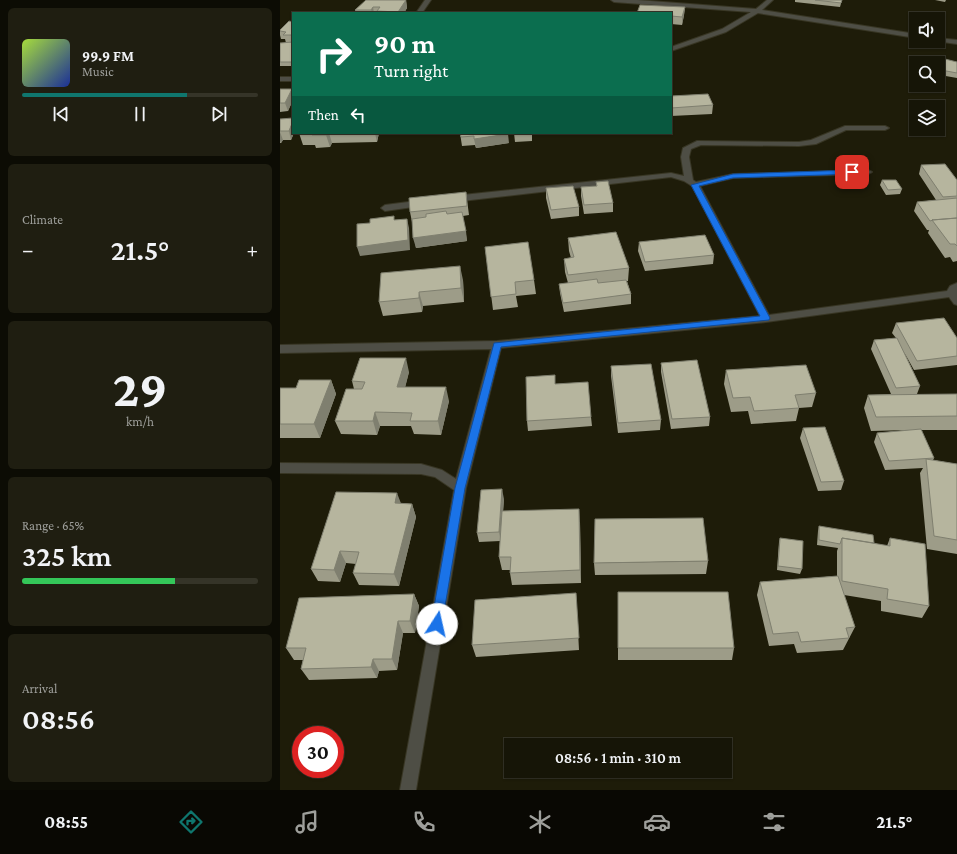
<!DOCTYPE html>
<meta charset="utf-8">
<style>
body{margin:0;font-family:"Crimson Pro",serif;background:#1f1e11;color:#f1f3f6;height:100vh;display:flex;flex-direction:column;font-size:15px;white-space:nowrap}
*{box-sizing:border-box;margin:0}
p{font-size:13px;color:#9e9f9b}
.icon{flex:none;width:22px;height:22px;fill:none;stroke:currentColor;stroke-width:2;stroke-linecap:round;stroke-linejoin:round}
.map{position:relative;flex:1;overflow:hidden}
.panel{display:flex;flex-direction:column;gap:8px;padding:8px;background:#0c0c04;width:280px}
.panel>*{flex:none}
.banner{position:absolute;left:12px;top:12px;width:380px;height:122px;border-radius:0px;box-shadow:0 1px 3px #0004,0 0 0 1px #353428;background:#0b6e4f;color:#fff;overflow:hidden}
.fabs{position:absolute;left:629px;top:12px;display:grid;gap:8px}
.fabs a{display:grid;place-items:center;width:36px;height:36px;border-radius:0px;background:#161507;box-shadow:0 1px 3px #0004,0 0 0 1px #353428;font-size:20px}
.speed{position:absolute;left:12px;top:726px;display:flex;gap:8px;font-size:20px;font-weight:700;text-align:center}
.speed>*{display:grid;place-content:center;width:52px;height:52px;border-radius:50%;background:#161507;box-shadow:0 1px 3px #0004,0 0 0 1px #353428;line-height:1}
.speed .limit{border:6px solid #d22;background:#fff;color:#111}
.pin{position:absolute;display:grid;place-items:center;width:34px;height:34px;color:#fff;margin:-17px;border-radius:8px;box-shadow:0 2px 6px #0006}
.me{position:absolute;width:44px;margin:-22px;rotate:10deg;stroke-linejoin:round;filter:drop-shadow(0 0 3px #0008)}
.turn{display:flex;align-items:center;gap:14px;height:84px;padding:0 16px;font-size:18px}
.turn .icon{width:52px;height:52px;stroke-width:2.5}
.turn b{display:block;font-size:28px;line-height:34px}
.then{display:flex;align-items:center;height:38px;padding:0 16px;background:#0003;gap:8px;font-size:15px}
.big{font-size:30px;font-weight:600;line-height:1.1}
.panel .widget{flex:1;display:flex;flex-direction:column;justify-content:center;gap:6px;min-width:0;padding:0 14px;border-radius:6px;background:#1f1e11}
.panel .dial{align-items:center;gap:0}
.dial b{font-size:52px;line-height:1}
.song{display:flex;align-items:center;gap:12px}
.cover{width:48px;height:48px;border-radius:6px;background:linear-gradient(135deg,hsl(80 70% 55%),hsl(230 70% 35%))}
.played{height:4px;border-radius:2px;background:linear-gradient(90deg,#0f766e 70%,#353428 70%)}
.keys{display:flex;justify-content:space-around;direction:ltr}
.heat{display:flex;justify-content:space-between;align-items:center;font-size:22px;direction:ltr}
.charge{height:6px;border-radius:3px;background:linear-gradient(90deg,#34c759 65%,#353428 0)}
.trip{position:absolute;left:224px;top:738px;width:228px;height:40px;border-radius:0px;background:#161507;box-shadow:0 1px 3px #0004,0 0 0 1px #353428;font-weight:600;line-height:40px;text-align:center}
.tabs{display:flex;height:64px;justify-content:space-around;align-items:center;background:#090803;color:#9e9f9b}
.tabs .icon{width:28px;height:28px}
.tabs .selected{color:#0f766e}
.tabs b{font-size:18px;color:#f1f3f6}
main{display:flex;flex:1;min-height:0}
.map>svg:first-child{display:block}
</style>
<main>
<section class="panel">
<div class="widget">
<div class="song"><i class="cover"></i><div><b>99.9 FM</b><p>Music</p></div></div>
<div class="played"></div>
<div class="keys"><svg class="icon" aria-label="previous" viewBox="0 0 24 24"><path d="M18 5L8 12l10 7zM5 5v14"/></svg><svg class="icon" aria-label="pause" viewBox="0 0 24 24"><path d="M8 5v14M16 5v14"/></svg><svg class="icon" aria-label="next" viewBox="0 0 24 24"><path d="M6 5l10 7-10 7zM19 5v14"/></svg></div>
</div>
<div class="widget"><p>Climate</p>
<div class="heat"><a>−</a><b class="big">21.5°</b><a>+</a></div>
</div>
<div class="widget dial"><b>29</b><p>km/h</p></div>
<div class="widget"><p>Range · 65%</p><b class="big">325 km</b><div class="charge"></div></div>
<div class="widget"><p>Arrival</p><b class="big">08:56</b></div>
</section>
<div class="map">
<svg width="677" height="790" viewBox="0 0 677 790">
<rect width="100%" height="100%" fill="#1e1c09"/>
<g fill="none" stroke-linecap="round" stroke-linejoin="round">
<defs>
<path id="minor" d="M 145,0 L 151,0 L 142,13 L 136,13 Z
M 331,0 L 357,0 L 476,9 L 487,0 L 493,0 L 482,10 L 636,34 L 636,38 L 478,13 L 446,32 L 391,51 L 391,47 L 442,29 L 471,12 L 334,2 Z
M 658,38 L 677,40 L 677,44 L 656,41 L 658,41 Z
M 0,77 L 13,77 L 13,81 L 0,81 Z
M 565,126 L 605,126 L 609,128 L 605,130 L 566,130 L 536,144 L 519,146 L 421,145 L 411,149 L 409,157 L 413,180 L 416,182 L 453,174 L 588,170 L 592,172 L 588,174 L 453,178 L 420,186 L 489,315 L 667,291 L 670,286 L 677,283 L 677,305 L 674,304 L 669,297 L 486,322 L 221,348 L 186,488 L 136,790 L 120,790 L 174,490 L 155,477 L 141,474 L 0,473 L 0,463 L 141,464 L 162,470 L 176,479 L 211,349 L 0,353 L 0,345 L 217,341 L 480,316 L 412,186 L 404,181 L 391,177 L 173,202 L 169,199 L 173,196 L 391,173 L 404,176 L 401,157 L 403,148 L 417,141 L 519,142 L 531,140 Z
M 144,200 L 148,203 L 147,205 L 105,211 L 101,208 L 105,205 Z"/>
</defs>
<use href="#minor" stroke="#383624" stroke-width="2"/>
<use href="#minor" fill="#4e4e45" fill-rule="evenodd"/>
</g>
<path fill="#9d9c88" d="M 126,0 L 127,8 L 124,13 L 76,13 L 75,10 Z
M 515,0 L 562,0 L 560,7 L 515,2 Z
M 655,0 L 666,0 L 665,2 Z
M 405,7 L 404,15 L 402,25 L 391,24 L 391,13 Z
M 13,22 L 13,66 L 0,66 L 0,43 L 6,43 L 5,39 L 1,39 L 0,35 L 0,30 Z
M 677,62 L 677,78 L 660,75 L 661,70 Z
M 0,89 L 12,89 L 13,92 L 13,100 L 8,111 L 0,112 Z
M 391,96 L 433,105 L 432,114 L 391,116 Z
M 0,119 L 13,133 L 14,133 L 11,140 L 3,140 L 1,143 L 0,143 Z
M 19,133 L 99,133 L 97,142 L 52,143 L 50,147 L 36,148 L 35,145 L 23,145 Z
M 180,133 L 229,143 L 196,148 L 195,145 L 182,146 Z
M 234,133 L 252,133 L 252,141 L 235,142 Z
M 641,165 L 677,180 L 677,261 L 673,262 L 670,257 L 665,258 L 648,233 L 649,230 L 647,230 L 634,211 L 637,202 L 656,200 L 639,174 Z
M 602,180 L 622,189 L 620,194 L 606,195 L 600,185 Z
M 316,182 L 333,203 L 333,212 L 304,214 L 301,196 L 301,187 L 316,186 Z
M 266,188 L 299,207 L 299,216 L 271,219 L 266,198 Z
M 186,192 L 189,215 L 183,216 L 187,241 L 136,248 L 132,222 L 130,212 Z
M 288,238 L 349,268 L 348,281 L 347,281 L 351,294 L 351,304 L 284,312 L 280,293 L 279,284 L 288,283 L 285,272 L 284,259 L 291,258 L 289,251 Z
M 359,242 L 434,255 L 433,264 L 365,271 L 358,251 Z
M 205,247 L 254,280 L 256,294 L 236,296 L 238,307 L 213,310 Z
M 183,280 L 184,302 L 143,306 L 142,312 L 103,316 L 99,302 Z
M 616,323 L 677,338 L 677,365 L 634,370 L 624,352 L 640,386 L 637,394 L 677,394 L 677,430 L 641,430 L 654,458 L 653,460 L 677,464 L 677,554 L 647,549 L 640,473 L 643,468 L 605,470 L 594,442 L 597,433 L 629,430 L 591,431 L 584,408 L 588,395 L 611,394 L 591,349 L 594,340 L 616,338 L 612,333 Z
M 381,363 L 430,417 L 429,426 L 391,429 L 381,372 Z
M 331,366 L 381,420 L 380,430 L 338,433 L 331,376 Z
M 446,370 L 536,393 L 532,407 L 519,408 L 516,421 L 471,424 L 468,411 L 451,412 L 444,384 Z
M 129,372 L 125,387 L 169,401 L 161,435 L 134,434 L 131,426 L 100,426 L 97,435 L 61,434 L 55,421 L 74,389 L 72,381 Z
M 51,380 L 56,394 L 40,438 L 0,438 L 0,388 L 16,388 Z
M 275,384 L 311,417 L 312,426 L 248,431 L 247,421 Z
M 523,428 L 564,481 L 561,490 L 538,491 L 520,438 Z
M 224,499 L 223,511 L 300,522 L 301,583 L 232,585 L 230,573 L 230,570 L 222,570 L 219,557 L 220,541 L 199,542 L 197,533 Z
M 121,503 L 132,504 L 136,517 L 119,586 L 79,585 L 73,573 L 76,564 L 66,563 L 60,582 L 38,581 L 31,569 Z
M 539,526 L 593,543 L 607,546 L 610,538 L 649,606 L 642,618 L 601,611 L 601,601 L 564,595 L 575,627 L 563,650 L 517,653 L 514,644 L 489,646 L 477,595 L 480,582 L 557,576 L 557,551 L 558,548 L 537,545 L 538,531 Z
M 500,538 L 522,569 L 520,574 L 497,570 L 499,542 Z
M 428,561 L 426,574 L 315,575 L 314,563 Z
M 338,592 L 454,648 L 452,660 L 338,660 Z
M 296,593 L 299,650 L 196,657 L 192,645 Z
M 134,594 L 139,606 L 135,633 L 123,633 L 117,670 L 99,671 L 97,678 L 29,680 L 21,669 L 23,660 L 14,660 L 6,648 Z"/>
<path fill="#7f7f6f" d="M 126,0 L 127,8 L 124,13 L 118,13 L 118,12 Z
M 93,7 L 94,13 L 92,13 L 91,10 Z
M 405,7 L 404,15 L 402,25 L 402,17 Z
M 12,89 L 13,92 L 13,100 L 8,111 L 5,103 Z
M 13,121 L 13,133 L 14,133 L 11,140 L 9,131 Z
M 0,132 L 3,140 L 1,143 L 0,141 Z
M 47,133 L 49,133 L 52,143 L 50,147 L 46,135 Z
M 95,133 L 99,133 L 97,142 Z
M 228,134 L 229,143 L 196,148 L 194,139 Z
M 127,219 L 129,228 L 130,250 L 80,256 L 77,247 Z
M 186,231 L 187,241 L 136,248 L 133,238 Z
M 180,266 L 183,280 L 184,302 L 181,288 Z
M 139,292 L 143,306 L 142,312 L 139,298 Z
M 126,358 L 129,372 L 122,400 L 117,387 Z
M 51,380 L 56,394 L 40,438 L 34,424 Z
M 166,387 L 169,401 L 161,435 L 158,421 Z
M 95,412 L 100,426 L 97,435 L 93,421 Z
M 222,489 L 224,499 L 221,541 L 219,532 Z
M 117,493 L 122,506 L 115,503 Z
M 132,504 L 136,517 L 119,586 L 114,574 Z
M 299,509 L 300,522 L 301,583 L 300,570 Z
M 60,551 L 66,563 L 60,582 L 54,570 Z
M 134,594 L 139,606 L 135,633 L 130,621 Z
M 118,621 L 123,633 L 117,670 L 112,659 Z
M 93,659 L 99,671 L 97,678 L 91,667 Z"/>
<path fill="#b6b59e" stroke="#7f7f6f" d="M 86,0 L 126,0 L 118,12 L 97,11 L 100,7 L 93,7 L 91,10 L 75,10 Z
M 535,0 L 562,0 L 561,3 Z
M 360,5 L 405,7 L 402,17 L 391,16 L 391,13 L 357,13 Z
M 9,21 L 13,22 L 13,35 L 3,35 L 6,32 L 0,31 L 0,30 Z
M 13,42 L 13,62 L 0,62 L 0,43 Z
M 665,59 L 677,62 L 677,73 L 661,70 Z
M 0,89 L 12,89 L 5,103 L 0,103 Z
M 428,94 L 433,105 L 391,108 L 391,96 Z
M 13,118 L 13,121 L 9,131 L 0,131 L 0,119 Z
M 33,133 L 47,133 L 46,135 L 32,135 Z
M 180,133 L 228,133 L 228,134 L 194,139 L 194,136 L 181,137 Z
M 665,164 L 677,180 L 677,196 L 663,197 L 641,165 Z
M 602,180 L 616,180 L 622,189 L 608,190 Z
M 328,181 L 333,203 L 304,205 L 301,187 L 317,186 L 316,182 Z
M 293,186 L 299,207 L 271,210 L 266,188 Z
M 186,192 L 187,206 L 130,212 L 129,198 Z
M 677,198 L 677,218 L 652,220 L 653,220 L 650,221 L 637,202 Z
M 166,211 L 167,214 L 182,212 L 186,231 L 133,238 L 132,219 L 146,217 L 146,214 Z
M 114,216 L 114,220 L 127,219 L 128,240 L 77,247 L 77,224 L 90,223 L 90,219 Z
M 677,218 L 677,246 L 675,244 L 670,244 L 652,220 Z
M 336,232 L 349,268 L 288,275 L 284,259 L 294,257 L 288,238 Z
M 425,235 L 434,255 L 365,262 L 359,242 Z
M 248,242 L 254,280 L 235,282 L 236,294 L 211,297 L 205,247 Z
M 180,266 L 181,288 L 139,292 L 139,298 L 99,302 L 101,273 Z
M 317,279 L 318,283 L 346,280 L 351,294 L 283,303 L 279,284 Z
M 664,318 L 677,338 L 677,356 L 637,361 L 616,323 Z
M 617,338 L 640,386 L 616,388 L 594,340 Z
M 80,358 L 126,358 L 117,387 L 166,387 L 158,421 L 130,421 L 132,413 L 95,412 L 93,421 L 55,421 L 66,389 L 82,389 L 85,382 L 72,381 Z
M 417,360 L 430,417 L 392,419 L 381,363 Z
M 371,364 L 381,420 L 338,423 L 331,366 Z
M 526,365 L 536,393 L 515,395 L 519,408 L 474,411 L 470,397 L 453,398 L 446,370 Z
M 275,375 L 275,384 L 308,382 L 311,417 L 247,421 L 246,377 Z
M 19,380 L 51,380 L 34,424 L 0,424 L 0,388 L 16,388 Z
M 677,394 L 677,416 L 596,417 L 588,395 Z
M 545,427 L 564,481 L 541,482 L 523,428 Z
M 641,429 L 654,458 L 609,461 L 597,433 Z
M 646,459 L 677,464 L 677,540 L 654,536 Z
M 222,489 L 219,532 L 197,533 L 201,490 Z
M 56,492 L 117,493 L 115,503 L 132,504 L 114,574 L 73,573 L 79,552 L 60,551 L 54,570 L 31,569 Z
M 299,509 L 300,570 L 230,573 L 231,557 L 219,557 L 222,511 Z
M 423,518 L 428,561 L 314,563 L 315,519 Z
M 539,526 L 593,535 L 594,543 L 562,538 L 560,544 L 539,540 Z
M 500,538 L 523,541 L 522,569 L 498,566 Z
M 562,538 L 610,546 L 610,538 L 645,544 L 649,606 L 607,599 L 608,589 L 562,581 Z
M 558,576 L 575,627 L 566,628 L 569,638 L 521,642 L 518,632 L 493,634 L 480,582 Z
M 338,592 L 448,592 L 454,648 L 338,648 Z
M 296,593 L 299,638 L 192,645 L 195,600 Z
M 134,594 L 130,621 L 118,621 L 112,659 L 93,659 L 91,667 L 21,669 L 26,648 L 6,648 L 19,598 Z"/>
<path fill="#1a73e8" stroke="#114b97" d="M 572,170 L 575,171 L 575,174 L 453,178 L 419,186 L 490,318 L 489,320 L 221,347 L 185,488 L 162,624 L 161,628 L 157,629 L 153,628 L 151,624 L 175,488 L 214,343 L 480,316 L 411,185 L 453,174 Z"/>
</svg>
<div class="fabs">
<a><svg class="icon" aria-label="sound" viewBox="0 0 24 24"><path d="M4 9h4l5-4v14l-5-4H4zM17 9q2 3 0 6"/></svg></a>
<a><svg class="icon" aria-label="search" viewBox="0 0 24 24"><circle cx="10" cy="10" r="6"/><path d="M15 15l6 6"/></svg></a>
<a><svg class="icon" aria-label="layers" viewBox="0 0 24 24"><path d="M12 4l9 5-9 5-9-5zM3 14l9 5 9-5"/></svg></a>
</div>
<div class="speed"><div class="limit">30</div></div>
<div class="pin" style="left:572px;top:172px;background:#d93025"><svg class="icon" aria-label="arrive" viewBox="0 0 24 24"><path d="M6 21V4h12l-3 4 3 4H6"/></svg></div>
<svg class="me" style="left:157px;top:624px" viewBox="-20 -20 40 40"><circle r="19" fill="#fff"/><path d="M0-13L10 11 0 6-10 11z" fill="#1a73e8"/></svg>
<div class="trip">08:56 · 1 min · 310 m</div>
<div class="banner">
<div class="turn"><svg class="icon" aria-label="right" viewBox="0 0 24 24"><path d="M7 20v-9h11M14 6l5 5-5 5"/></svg><div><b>90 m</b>Turn right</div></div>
<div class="then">Then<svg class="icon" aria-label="left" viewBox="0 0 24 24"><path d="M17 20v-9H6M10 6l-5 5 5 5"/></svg></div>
</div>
</div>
</main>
<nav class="tabs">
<b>08:55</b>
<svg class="icon selected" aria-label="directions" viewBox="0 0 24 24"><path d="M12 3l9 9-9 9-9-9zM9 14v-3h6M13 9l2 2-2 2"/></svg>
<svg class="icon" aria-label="music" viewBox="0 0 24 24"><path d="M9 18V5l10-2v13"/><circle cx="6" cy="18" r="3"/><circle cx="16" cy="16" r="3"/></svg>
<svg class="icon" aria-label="phone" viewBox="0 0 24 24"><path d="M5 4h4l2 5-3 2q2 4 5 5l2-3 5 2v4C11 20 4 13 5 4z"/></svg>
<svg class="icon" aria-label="climate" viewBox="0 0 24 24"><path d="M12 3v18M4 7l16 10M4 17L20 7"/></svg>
<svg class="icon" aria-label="car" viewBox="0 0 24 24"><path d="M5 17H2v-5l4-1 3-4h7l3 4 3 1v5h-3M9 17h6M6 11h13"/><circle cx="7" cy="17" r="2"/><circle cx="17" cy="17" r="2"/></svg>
<svg class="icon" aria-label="filters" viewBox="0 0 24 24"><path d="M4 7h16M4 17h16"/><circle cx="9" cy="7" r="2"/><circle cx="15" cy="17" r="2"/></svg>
<b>21.5°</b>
</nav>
